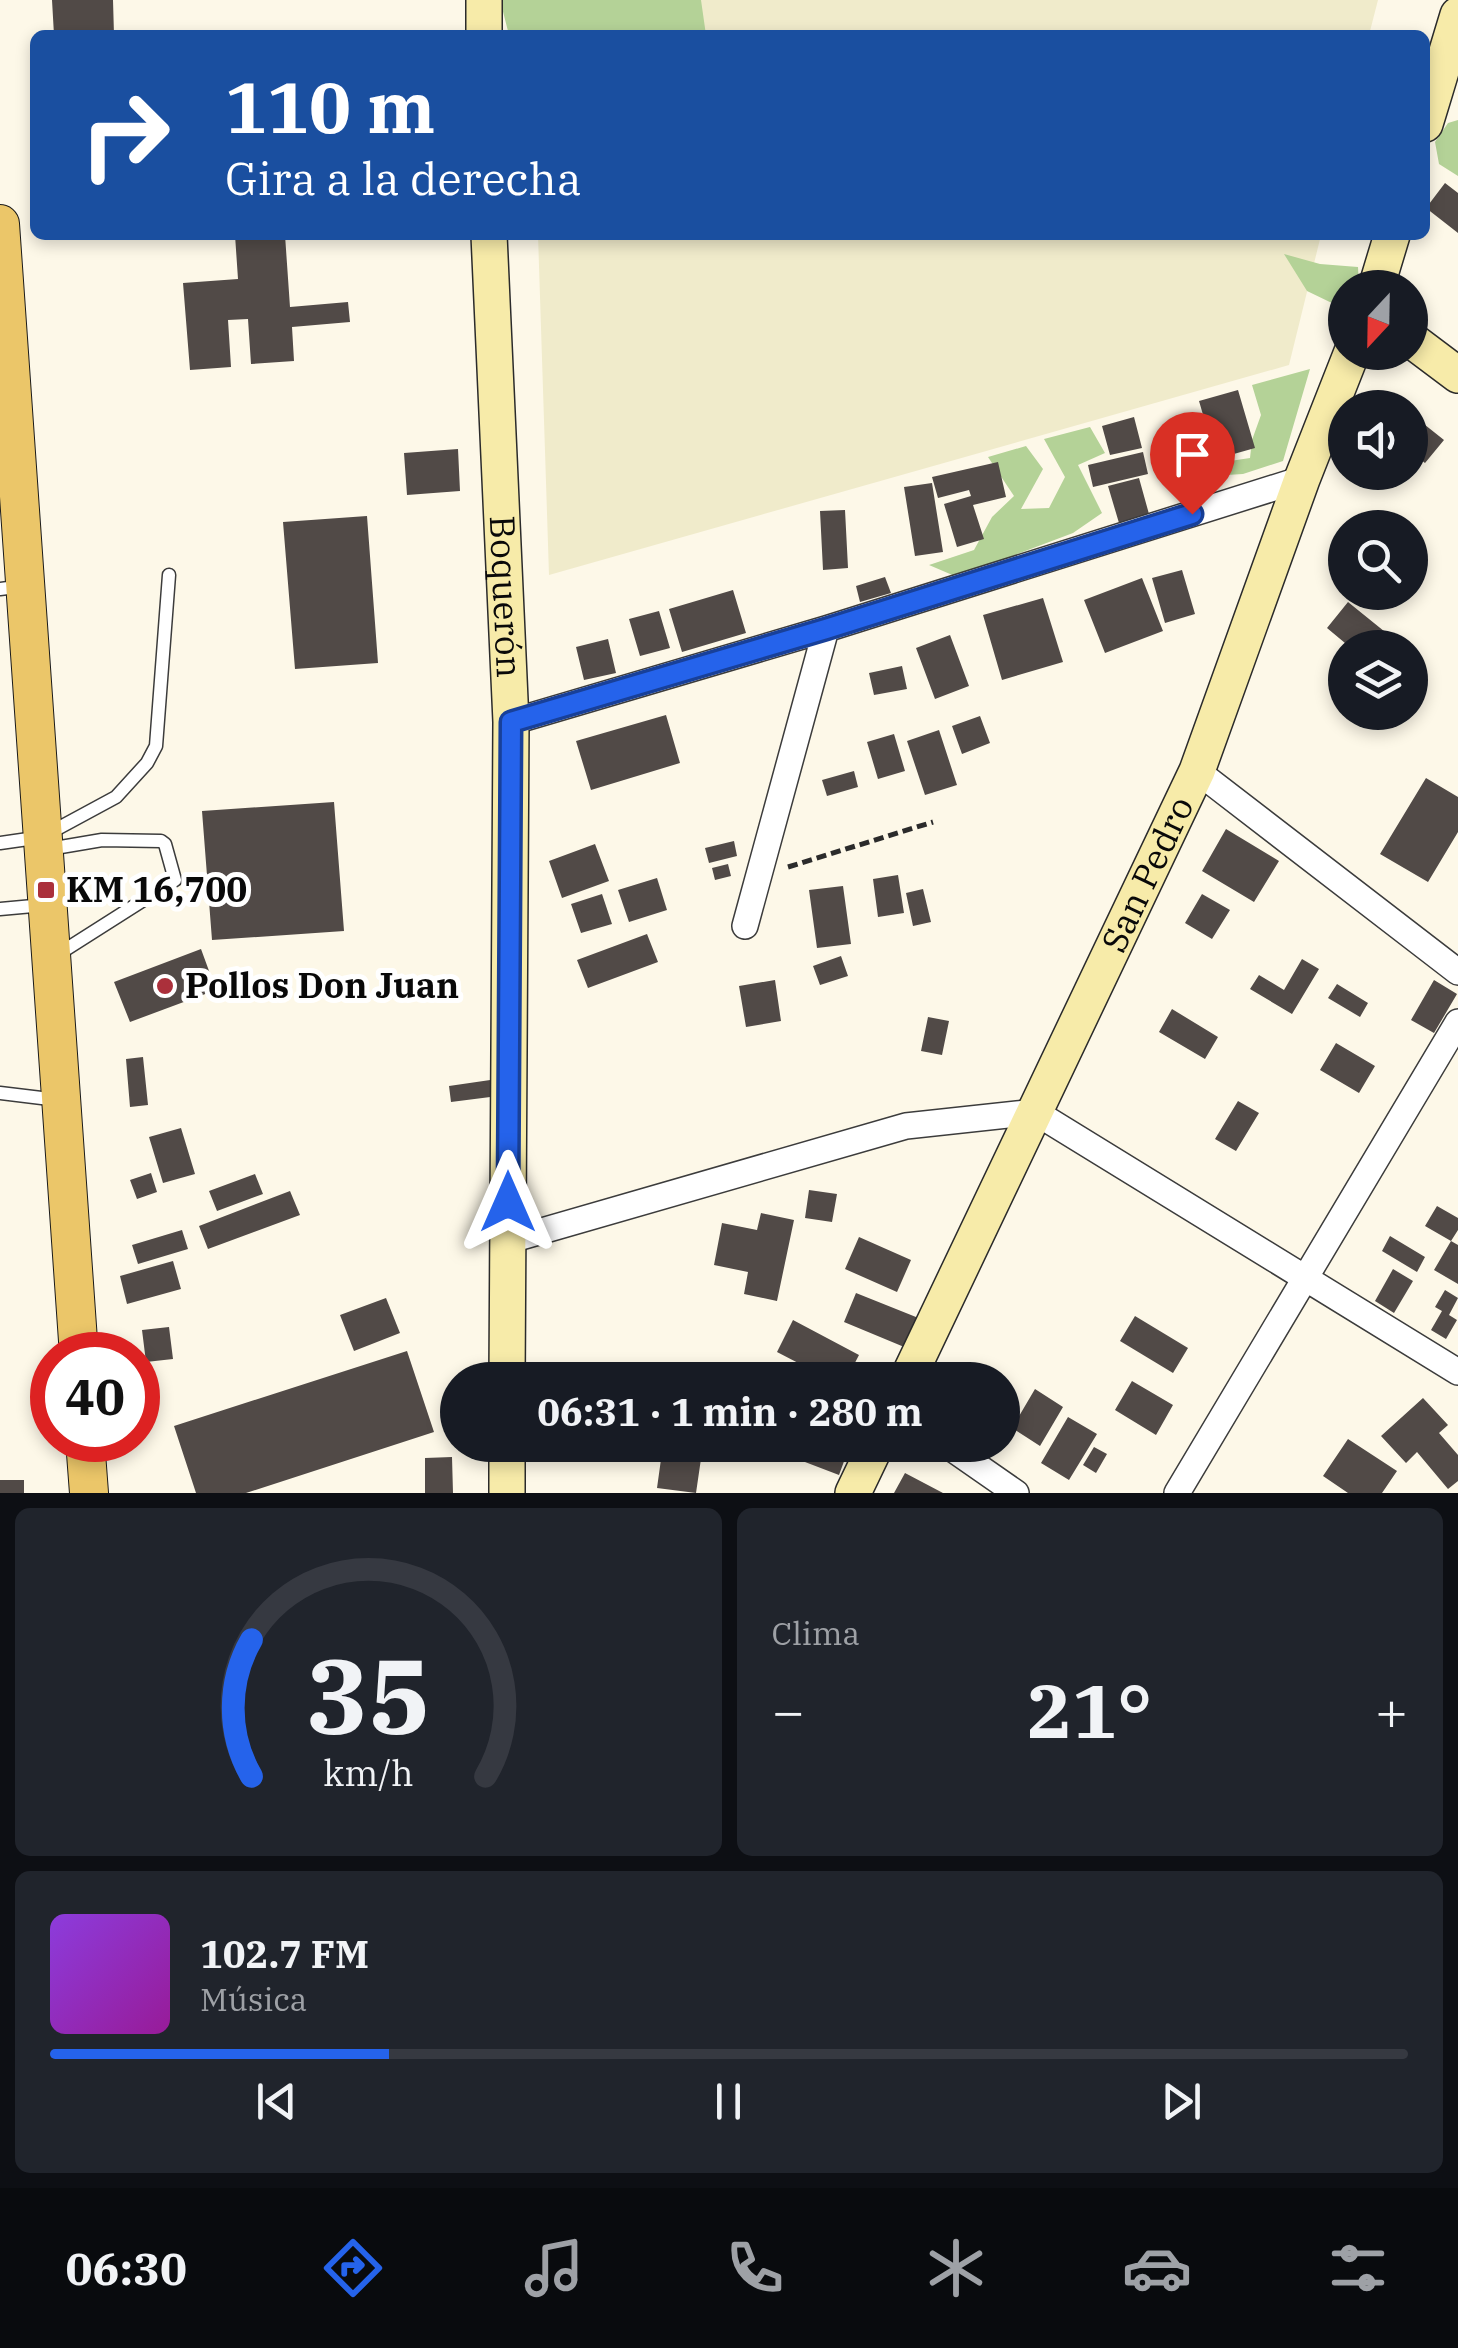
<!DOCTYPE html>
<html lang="es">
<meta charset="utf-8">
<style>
body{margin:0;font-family:"IBM Plex Serif",serif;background:#20242c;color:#f1f3f6;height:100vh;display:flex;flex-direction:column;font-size:38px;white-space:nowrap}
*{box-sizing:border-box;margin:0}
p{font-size:32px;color:#9ea1a6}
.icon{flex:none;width:55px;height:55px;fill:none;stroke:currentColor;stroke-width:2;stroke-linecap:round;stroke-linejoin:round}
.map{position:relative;height:1493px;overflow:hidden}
.sheet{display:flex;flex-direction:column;gap:15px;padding:15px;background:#0d0f14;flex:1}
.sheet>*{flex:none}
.guide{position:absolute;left:30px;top:30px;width:1400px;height:210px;border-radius:15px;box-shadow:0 5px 15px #0003;background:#1a4fa0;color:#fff;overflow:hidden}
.needle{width:65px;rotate:202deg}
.buttons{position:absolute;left:1328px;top:270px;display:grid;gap:20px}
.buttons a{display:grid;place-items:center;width:100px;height:100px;border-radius:50%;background:#171b24;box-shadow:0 5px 15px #0003;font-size:50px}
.speed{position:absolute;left:30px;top:1332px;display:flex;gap:20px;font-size:50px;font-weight:700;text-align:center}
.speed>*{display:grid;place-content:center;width:130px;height:130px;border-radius:50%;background:#171b24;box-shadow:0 5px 15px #0003;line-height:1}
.speed .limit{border:15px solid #d22;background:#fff;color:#111}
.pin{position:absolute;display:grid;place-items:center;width:85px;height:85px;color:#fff;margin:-102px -42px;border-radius:50% 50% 50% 0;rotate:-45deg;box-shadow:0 0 10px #0007}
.pin .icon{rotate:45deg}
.me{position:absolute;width:110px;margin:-55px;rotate:0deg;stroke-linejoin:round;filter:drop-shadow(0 0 8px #0008)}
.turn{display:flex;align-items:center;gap:35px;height:210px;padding:0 30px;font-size:45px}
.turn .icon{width:130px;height:130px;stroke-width:2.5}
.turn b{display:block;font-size:70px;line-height:85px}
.big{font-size:75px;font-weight:700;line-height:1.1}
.sheet .widget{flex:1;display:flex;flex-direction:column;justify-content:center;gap:15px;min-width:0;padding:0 35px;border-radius:15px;background:#20242c}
.sheet .dial{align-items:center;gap:0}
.dial svg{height:260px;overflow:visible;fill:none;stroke:#363941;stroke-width:7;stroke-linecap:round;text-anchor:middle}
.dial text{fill:#f1f3f6;stroke:none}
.song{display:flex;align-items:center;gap:30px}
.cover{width:120px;height:120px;border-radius:15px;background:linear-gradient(135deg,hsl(270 70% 55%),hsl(300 70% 35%))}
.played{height:10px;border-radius:5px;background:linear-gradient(90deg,#2563eb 25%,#363941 25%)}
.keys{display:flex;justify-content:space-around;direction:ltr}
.heat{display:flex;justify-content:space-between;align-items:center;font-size:55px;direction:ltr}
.sheet .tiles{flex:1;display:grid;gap:15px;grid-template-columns:1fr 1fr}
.widget:last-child{grid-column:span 2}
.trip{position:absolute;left:440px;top:1362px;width:580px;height:100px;border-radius:50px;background:#171b24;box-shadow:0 5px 15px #0003;font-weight:700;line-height:100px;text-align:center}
.tabs{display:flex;height:160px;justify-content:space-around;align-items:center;background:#090b0e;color:#9ea1a6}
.tabs .icon{width:70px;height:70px}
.tabs .on{color:#2563eb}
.tabs b{font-size:45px;color:#f1f3f6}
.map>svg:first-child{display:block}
</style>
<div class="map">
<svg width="1458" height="1493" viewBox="0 0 1458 1493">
<rect width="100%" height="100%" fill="#fdf8e8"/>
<path fill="#f0ebcb" d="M 531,0 L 1378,0 L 1369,35 L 532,35 Z
M 538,235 L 1321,235 L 1289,365 L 549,575 Z"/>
<path fill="#b4d297" d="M 500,0 L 701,0 L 706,35 L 509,35 Z
M 1458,120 L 1458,176 L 1439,164 L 1435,142 L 1448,123 Z
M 1284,254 L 1320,264 L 1358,267 L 1359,287 L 1345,288 L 1345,299 L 1336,305 L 1307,291 Z
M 1310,369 L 1283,461 L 1243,474 L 1177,478 L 1168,443 L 1203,433 L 1210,464 L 1250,458 L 1252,440 L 1261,415 L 1252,385 Z
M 1090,427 L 1105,453 L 1078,465 L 1102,513 L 1073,533 L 957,577 L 929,565 L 974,550 L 992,517 L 1014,496 L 988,457 L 1026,446 L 1043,469 L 1021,509 L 1049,508 L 1065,477 L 1044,439 Z"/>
<path fill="#514a47" d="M 52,0 L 113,0 L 114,35 L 54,35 Z
M 1445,183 L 1458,193 L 1458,233 L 1426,208 Z
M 235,235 L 285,235 L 290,307 L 348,302 L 350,322 L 292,327 L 294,361 L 251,364 L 248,319 L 228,320 L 231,367 L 190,370 L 183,283 L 238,279 Z
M 1238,390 L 1255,448 L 1216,459 L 1199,401 Z
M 1410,413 L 1444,440 L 1425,463 L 1410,451 Z
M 1134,417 L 1142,448 L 1110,455 L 1102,426 Z
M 458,449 L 460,491 L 407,495 L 404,453 Z
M 1143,452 L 1148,474 L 1093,487 L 1088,465 Z
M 998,462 L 1006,497 L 973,505 L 984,539 L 957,547 L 944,504 L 971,496 L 969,490 L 938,498 L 932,477 Z
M 1139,478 L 1149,514 L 1119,523 L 1108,486 Z
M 932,483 L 943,552 L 915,556 L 904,487 Z
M 845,510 L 848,568 L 823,570 L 820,511 Z
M 367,516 L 378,663 L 295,669 L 283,522 Z
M 1182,570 L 1195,614 L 1165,623 L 1152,578 Z
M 885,577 L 891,593 L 860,602 L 856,586 Z
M 1142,578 L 1163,631 L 1105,653 L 1084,600 Z
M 733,590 L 746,633 L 682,652 L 669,609 Z
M 1043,598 L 1063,662 L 1002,680 L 983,615 Z
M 1348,602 L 1395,640 L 1389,648 L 1351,648 L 1327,628 Z
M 659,611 L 670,648 L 640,656 L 629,619 Z
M 950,635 L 969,686 L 935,699 L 916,648 Z
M 608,639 L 616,673 L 584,680 L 576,647 Z
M 902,666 L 907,689 L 874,695 L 869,673 Z
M 666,715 L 680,763 L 591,790 L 576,741 Z
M 980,716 L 990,743 L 962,754 L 952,726 Z
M 939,730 L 957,785 L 925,795 L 907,741 Z
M 894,734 L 905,771 L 878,779 L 867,742 Z
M 854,771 L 858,787 L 827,796 L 822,780 Z
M 1426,778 L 1458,797 L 1458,832 L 1428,882 L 1380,854 Z
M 334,802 L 344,931 L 212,940 L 202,811 Z
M 1226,829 L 1279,861 L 1254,902 L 1202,871 Z
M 734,841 L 737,856 L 709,863 L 705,848 Z
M 595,844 L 609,881 L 562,898 L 549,861 Z
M 728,864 L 731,876 L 715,880 L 712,868 Z
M 898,875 L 904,913 L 878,917 L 873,879 Z
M 657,878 L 667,910 L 629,922 L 618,890 Z
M 843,886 L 851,944 L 817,948 L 809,890 Z
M 923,889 L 931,922 L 913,926 L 906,893 Z
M 602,894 L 612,924 L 581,933 L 571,904 Z
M 1202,894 L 1230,910 L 1212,939 L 1185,923 Z
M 647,934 L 658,962 L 588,988 L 577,960 Z
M 201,949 L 216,990 L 130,1022 L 114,982 Z
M 841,956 L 848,976 L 820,985 L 813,966 Z
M 1302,959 L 1319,969 L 1292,1014 L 1250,989 L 1259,975 L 1284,990 Z
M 775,980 L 781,1021 L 746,1027 L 739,986 Z
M 1434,980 L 1457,994 L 1434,1033 L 1411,1020 Z
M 1337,984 L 1368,1003 L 1360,1017 L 1328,998 Z
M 1172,1009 L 1218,1037 L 1205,1059 L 1159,1032 Z
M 928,1017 L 949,1021 L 942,1055 L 921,1051 Z
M 1336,1043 L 1375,1066 L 1359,1093 L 1320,1070 Z
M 143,1057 L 148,1105 L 130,1107 L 126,1059 Z
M 504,1078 L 506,1095 L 451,1102 L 449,1086 Z
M 1238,1101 L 1259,1113 L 1236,1151 L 1215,1139 Z
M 181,1128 L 195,1174 L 163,1183 L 149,1137 Z
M 151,1173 L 157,1192 L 137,1199 L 130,1180 Z
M 255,1174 L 263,1194 L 217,1211 L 209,1191 Z
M 809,1190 L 837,1194 L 832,1222 L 805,1218 Z
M 290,1191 L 300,1215 L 208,1249 L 199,1226 Z
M 1437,1206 L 1458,1218 L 1458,1230 L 1451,1241 L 1425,1226 Z
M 761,1213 L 794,1220 L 777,1301 L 744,1294 L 748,1272 L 714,1265 L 722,1223 L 757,1230 Z
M 182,1230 L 188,1249 L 138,1264 L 132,1245 Z
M 1390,1236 L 1425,1257 L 1417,1272 L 1382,1251 Z
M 859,1237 L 911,1260 L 897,1292 L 845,1269 Z
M 1451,1241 L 1458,1245 L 1458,1284 L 1434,1270 Z
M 173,1261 L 181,1289 L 127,1304 L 120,1276 Z
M 1393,1269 L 1413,1281 L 1394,1313 L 1375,1301 Z
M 1445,1290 L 1458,1298 L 1449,1315 L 1457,1320 L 1446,1339 L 1431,1330 L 1442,1311 L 1435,1307 Z
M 856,1293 L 921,1319 L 909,1349 L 844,1322 Z
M 386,1298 L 400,1333 L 354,1351 L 340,1315 Z
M 1135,1316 L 1188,1348 L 1173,1373 L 1120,1341 Z
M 793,1320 L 859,1355 L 846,1380 L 831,1380 L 777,1352 Z
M 169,1327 L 173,1359 L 146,1362 L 142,1330 Z
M 407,1351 L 434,1432 L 246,1493 L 196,1493 L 174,1426 Z
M 728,1366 L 767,1371 L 766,1380 L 726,1380 Z
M 1132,1381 L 1173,1405 L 1156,1435 L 1115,1410 Z
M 1035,1389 L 1063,1407 L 1040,1446 L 1012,1428 Z
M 1423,1398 L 1448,1425 L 1439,1433 L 1458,1455 L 1458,1481 L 1448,1489 L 1417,1452 L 1406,1463 L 1381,1436 Z
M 1068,1417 L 1097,1434 L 1069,1480 L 1041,1463 Z
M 1348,1439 L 1397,1471 L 1382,1493 L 1348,1493 L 1323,1476 Z
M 663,1445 L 703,1445 L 696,1493 L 657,1488 Z
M 811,1445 L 850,1445 L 839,1475 L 805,1462 Z
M 1094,1447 L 1107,1454 L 1096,1473 L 1083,1465 Z
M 452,1457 L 453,1493 L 425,1493 L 425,1458 Z
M 905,1473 L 943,1493 L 894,1493 Z
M 0,1480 L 24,1480 L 24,1493 L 0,1493 Z"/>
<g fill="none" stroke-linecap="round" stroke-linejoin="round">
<defs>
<path id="lane" d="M 0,589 L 23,586
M 0,843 L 42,837 L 116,797 L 147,763 L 156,746 L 169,575
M 49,849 L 102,840 L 161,841 L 165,844 L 175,880 L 57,955
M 0,909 L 44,905
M 0,1093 L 58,1100"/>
<path id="street" d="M 511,722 L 826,629 L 1302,479
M 1197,771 L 1458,972
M 745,926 L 826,629
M 507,1241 L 906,1126 L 1035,1112 L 1458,1372
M 947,1445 L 1016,1493
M 1177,1493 L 1458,1022"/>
<g id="secondary">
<path d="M 484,0 L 484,35"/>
<path d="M 1425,124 L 1458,15"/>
<path id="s1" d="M 489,235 L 511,722 L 507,1380"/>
<path d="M 1376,288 L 1392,235"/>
<path d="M 1410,339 L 1458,375"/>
<path id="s2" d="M 907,1380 L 1197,771 L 1302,479 L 1352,352"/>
<path d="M 507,1493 L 507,1445"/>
<path d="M 853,1493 L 876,1445"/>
</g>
<path id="primary" d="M 0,224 L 79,1355
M 85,1440 L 89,1493"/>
</defs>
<use href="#lane" stroke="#3c3c3c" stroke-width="15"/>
<use href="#street" stroke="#3c3c3c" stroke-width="28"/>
<use href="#secondary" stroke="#2b2b2b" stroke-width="38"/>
<use href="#primary" stroke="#1a1a1a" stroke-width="40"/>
<path stroke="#2b2b2b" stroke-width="5" stroke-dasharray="10 5" stroke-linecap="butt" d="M 788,867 L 933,822"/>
<use href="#lane" stroke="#fff" stroke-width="12"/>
<use href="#street" stroke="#fff" stroke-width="25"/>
<use href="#secondary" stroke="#f7eba9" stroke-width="35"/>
<use href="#primary" stroke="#ebc669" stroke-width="38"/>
</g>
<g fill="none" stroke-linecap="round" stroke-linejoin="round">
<defs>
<path id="route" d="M 508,1202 L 511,722 L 826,629 L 1192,514"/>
</defs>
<use href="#route" stroke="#184099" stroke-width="25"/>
<use href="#route" stroke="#2563eb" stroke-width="18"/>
</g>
<g fill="#ab303b" stroke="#fff" stroke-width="4">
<rect x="36" y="880" width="20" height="20" rx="5"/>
<circle cx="165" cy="986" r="10"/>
</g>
<g text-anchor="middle" stroke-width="10" stroke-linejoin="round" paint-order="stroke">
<g font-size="35" fill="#090909" stroke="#fff">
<text dy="12" stroke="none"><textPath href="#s1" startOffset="362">Boquerón</textPath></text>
<text dy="12" stroke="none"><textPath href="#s2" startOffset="560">San Pedro</textPath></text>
</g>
<g font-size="35" font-weight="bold" fill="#090909" stroke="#fff" text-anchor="start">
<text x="66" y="902">KM 16,700</text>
<text x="185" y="998">Pollos Don Juan</text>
</g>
</g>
</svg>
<div class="buttons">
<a><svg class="needle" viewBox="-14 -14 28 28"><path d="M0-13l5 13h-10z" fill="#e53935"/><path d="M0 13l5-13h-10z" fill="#9ea1a6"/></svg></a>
<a><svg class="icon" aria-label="sound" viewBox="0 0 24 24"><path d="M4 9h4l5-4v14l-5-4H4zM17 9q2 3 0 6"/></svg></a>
<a><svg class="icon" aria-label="search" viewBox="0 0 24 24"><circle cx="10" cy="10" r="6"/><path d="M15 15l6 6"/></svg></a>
<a><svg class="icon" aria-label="layers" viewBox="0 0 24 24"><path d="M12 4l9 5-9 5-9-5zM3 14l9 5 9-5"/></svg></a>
</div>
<div class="speed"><div class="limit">40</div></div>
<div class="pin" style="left:1192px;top:514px;background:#d93025"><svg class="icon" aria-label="arrive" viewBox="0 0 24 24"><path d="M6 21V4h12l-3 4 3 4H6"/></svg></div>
<svg class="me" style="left:508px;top:1202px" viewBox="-20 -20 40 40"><path d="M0-17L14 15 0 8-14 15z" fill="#2563eb" stroke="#fff" stroke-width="4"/></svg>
<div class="trip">06:31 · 1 min · 280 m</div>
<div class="guide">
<div class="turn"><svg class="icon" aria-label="right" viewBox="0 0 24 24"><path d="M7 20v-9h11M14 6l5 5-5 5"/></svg><div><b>110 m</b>Gira a la derecha</div></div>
</div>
</div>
<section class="sheet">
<div class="tiles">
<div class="widget dial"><svg viewBox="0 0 100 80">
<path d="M14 69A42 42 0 1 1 86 69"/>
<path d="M14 69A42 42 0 0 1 14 27" stroke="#2563eb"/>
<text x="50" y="56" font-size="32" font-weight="700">35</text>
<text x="50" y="72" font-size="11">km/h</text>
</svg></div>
<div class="widget"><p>Clima</p>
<div class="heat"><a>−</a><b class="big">21°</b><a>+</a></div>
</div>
<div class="widget">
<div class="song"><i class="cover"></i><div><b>102.7 FM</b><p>Música</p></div></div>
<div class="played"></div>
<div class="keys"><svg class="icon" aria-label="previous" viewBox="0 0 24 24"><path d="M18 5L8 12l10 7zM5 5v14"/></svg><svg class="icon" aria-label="pause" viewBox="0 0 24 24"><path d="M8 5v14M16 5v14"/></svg><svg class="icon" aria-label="next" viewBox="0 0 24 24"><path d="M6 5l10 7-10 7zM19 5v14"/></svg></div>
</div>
</div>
</section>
<nav class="tabs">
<b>06:30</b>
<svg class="icon on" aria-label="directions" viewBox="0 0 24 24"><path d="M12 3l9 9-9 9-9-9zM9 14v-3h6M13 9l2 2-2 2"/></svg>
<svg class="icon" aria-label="music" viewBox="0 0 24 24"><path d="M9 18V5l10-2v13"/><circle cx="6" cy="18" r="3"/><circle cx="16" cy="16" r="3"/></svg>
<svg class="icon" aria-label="phone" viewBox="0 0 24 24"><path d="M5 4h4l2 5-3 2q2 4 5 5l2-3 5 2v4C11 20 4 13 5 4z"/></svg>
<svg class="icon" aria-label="climate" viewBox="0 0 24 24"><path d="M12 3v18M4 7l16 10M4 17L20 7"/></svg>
<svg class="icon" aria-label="car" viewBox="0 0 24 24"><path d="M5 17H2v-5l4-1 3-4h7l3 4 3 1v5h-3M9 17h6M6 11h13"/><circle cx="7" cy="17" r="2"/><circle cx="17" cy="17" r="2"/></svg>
<svg class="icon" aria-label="filters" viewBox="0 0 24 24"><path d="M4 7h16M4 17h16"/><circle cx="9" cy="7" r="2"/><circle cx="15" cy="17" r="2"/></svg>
</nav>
